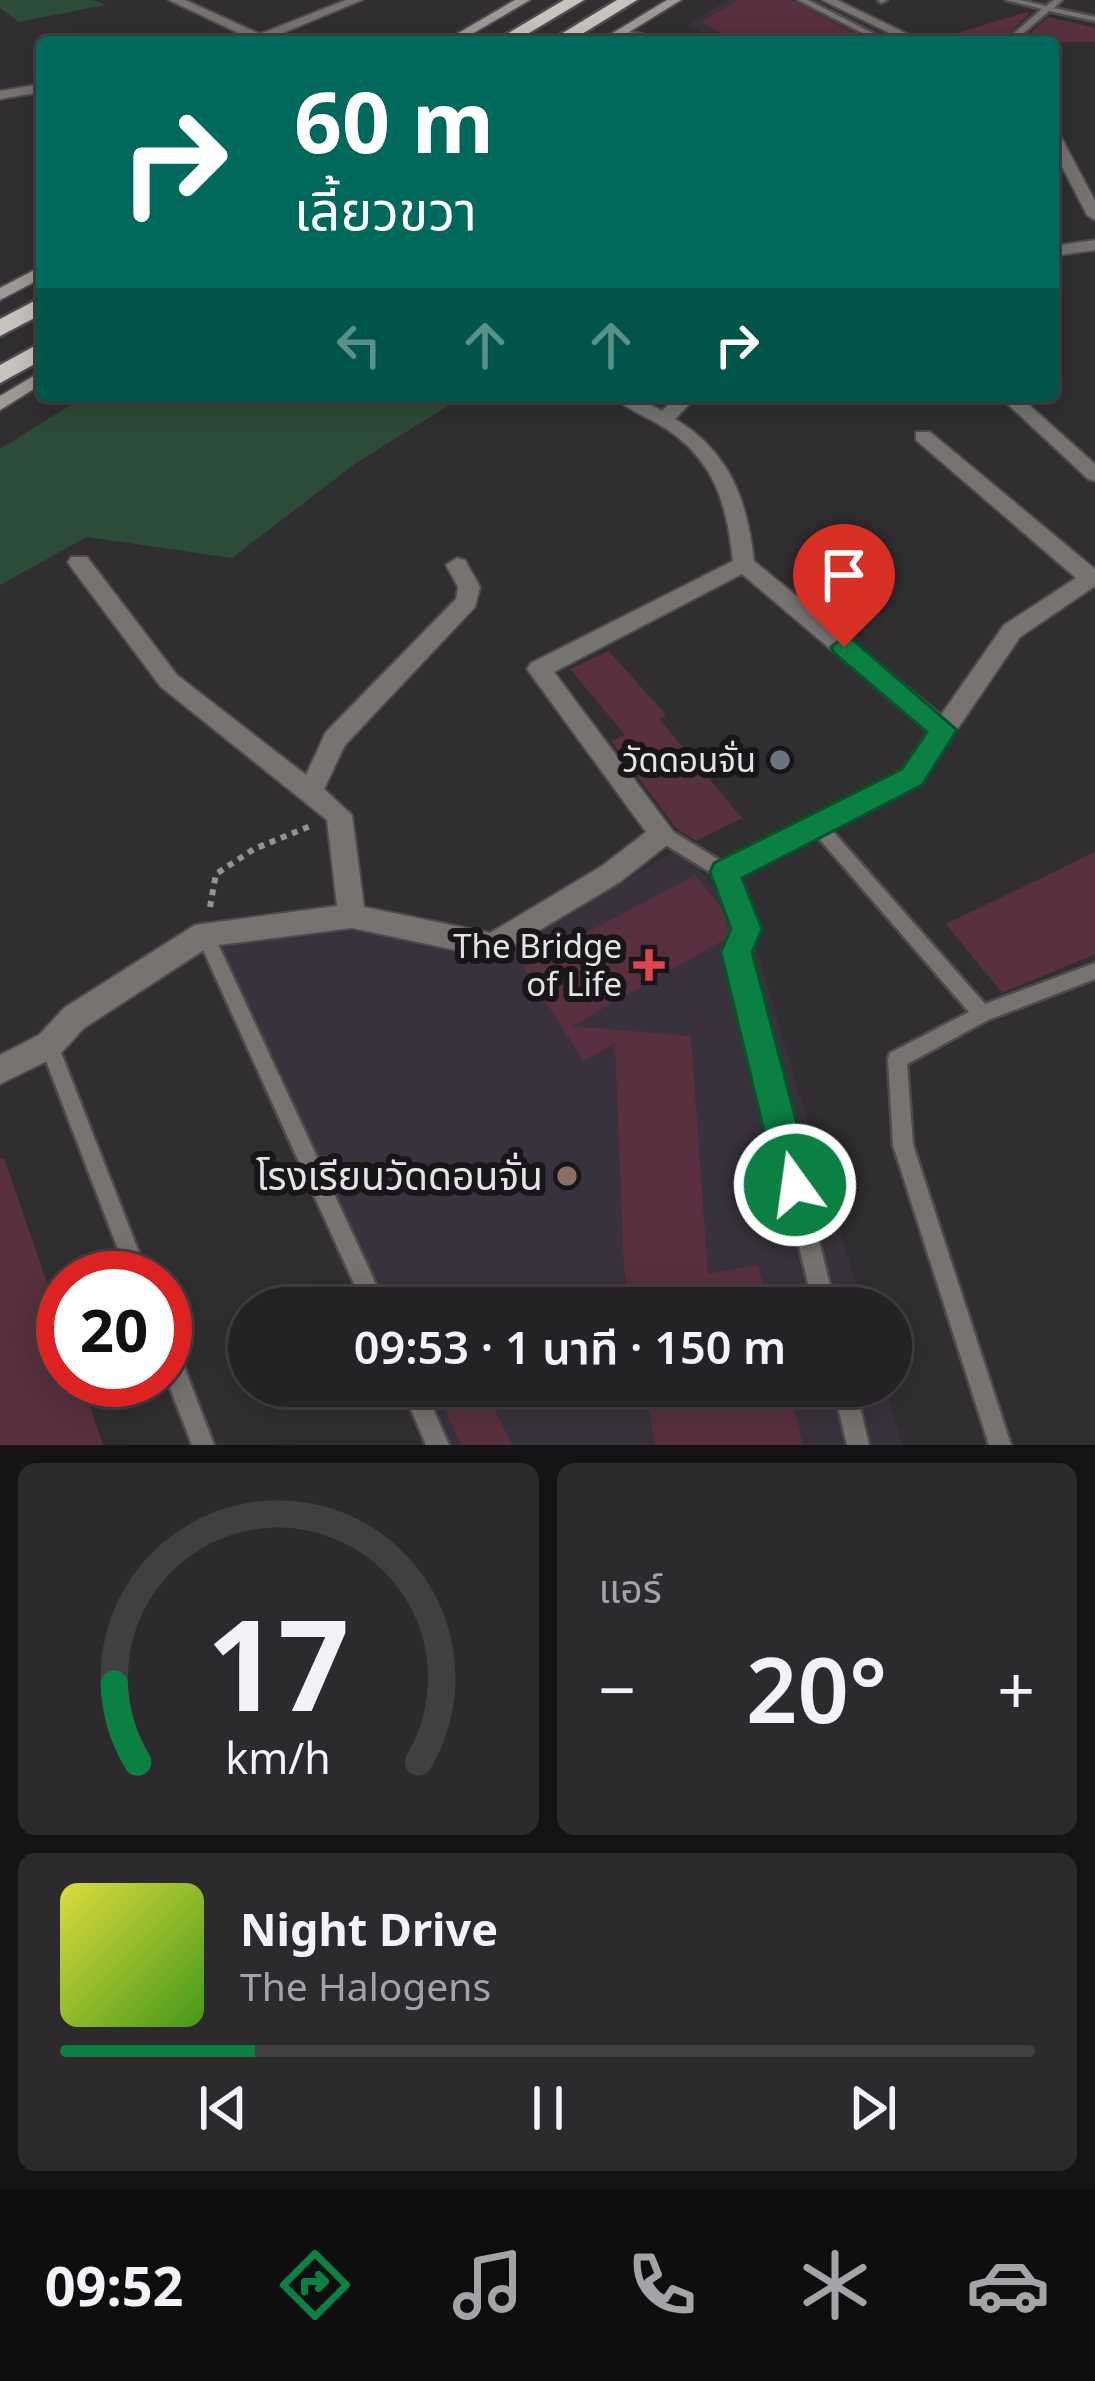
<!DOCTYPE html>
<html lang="th">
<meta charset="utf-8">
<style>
body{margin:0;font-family:"Noto Sans","Noto Sans Thai",sans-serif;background:#2d2a2e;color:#f1f3f6;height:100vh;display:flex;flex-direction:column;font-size:45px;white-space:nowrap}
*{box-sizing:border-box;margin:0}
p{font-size:39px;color:#a3a4a7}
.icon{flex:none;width:66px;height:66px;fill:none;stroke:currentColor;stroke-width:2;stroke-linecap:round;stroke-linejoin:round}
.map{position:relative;height:1445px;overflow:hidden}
.sheet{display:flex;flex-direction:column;gap:18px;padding:18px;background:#141315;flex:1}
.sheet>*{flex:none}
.banner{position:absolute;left:36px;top:36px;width:1023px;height:366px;border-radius:12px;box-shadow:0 6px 30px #0003,0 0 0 3px #423f43;background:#00695c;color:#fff;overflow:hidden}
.speed{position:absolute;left:36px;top:1251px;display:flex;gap:24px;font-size:60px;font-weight:700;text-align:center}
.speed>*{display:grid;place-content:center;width:156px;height:156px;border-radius:50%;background:#252226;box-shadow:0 6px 30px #0003,0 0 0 3px #423f43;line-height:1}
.speed .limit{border:18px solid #d22;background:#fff;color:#111}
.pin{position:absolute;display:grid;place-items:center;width:102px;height:102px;color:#fff;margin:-123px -51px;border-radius:50% 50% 50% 0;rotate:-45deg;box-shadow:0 0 12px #0007}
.pin .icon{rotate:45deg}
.me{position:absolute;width:132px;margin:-66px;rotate:346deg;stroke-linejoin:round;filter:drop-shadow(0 0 9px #0008)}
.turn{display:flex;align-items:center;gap:42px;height:252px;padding:0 60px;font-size:54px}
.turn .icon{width:156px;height:156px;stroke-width:2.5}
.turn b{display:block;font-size:84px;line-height:102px}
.lanes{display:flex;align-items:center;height:114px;padding:0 60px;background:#0003;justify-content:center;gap:60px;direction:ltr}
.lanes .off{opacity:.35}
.big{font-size:90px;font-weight:600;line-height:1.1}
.sheet .tile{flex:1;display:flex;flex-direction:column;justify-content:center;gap:18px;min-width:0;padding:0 42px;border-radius:18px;background:#2d2a2e}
.sheet .dial{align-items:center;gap:0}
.dial svg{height:312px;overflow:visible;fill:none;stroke:#423f43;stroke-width:7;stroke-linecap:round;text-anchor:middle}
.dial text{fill:#f1f3f6;stroke:none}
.song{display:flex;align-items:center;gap:36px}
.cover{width:144px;height:144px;border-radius:18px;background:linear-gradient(135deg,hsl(60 70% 55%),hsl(100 70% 35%))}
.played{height:12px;border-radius:6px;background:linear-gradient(90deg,#0b8043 20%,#423f43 20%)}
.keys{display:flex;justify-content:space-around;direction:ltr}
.heat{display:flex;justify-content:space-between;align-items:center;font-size:66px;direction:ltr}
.sheet .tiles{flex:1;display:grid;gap:18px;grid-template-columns:1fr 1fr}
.tile:last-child{grid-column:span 2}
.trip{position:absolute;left:228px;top:1287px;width:684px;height:120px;border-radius:60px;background:#252226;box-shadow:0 6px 30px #0003,0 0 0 3px #423f43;font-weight:600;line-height:120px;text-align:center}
.tab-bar{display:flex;height:192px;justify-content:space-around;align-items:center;background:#0f0e0f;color:#a3a4a7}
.tab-bar .icon{width:84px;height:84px}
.tab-bar .on{color:#0b8043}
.tab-bar b{font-size:54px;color:#f1f3f6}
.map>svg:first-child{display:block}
</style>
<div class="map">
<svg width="1095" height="1445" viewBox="0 0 1095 1445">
<rect width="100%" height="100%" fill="#312e32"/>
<path fill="#39323c" d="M 728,0 L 818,0 L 904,42 L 722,42 L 688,25 Z
M 681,847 L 751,930 L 863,1308 L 368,1308 L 196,921 L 351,924 L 488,962 Z
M 403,1386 L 885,1386 L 902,1445 L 430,1445 Z"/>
<path fill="#2d4c38" d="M 0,0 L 94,0 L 105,5 L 19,22 L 0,8 Z
M 85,396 L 464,396 L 356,463 L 232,558 L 87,537 L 0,585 L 0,449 Z"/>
<path fill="#59303f" d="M 738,0 L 792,0 L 870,42 L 740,42 L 701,22 Z
M 1026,12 L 1030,13 L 1000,42 L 949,42 L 948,36 Z
M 1048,17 L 1095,28 L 1095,42 L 1020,42 Z
M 609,651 L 666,715 L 659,719 L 742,818 L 696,841 L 677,829 L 611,741 L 625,735 L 570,669 Z
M 1095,852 L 1095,954 L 1002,993 L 946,924 Z
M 695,875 L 728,916 L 733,929 L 729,937 L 572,1026 L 691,1036 L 708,1274 L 758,1265 L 769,1308 L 631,1308 L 624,1268 L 615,1043 L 584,1061 L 523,967 Z
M 4,1158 L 63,1329 L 63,1380 L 81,1380 L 103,1445 L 0,1445 L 0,1159 Z
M 434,1386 L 483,1386 L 512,1445 L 461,1445 Z
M 645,1386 L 789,1386 L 803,1445 L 655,1445 Z"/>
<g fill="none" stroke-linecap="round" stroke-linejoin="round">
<defs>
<path id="service" d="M 798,0 L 808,0 L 890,42 L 880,42 Z
M 878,0 L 887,0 L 881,3 Z
M 1006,0 L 1020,0 L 1046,6 L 1054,0 L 1062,0 L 1054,8 L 1095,17 L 1095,21 L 1049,11 L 1013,42 L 1004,42 L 1042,9 Z
M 622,30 L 665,40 L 666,42 L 653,42 L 619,34 Z
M 943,724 L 948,726 L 951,730 L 918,781 L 829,827 L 985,1004 L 1095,963 L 1095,979 L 988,1020 L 907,1064 L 913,1145 L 1011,1445 L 989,1445 L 893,1145 L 888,1059 L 890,1053 L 969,1012 L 815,834 L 735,875 L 756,929 L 745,952 L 836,1308 L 814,1308 L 727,952 L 738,929 L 718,877 L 656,839 L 654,834 L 656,829 L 662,827 L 668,829 L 726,864 L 906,773 L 938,726 Z
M 205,926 L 211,929 L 387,1308 L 365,1308 L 196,934 L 199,929 Z
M 49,1036 L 56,1039 L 58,1045 L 149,1278 L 129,1278 L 40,1045 L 42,1039 Z
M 165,1335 L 173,1338 L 214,1445 L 192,1445 L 165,1375 Z
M 401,1386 L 423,1386 L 449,1445 L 426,1445 Z
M 833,1386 L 855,1386 L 869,1445 L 847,1445 Z"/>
<path id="minor" d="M 169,0 L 185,0 L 260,34 L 346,0 L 362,0 L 261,42 L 244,42 L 249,38 Z
M 822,0 L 837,0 L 924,42 L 908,42 Z
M 42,84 L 42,92 L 0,99 L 0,91 Z
M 1053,131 L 1060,135 L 1095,201 L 1095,220 L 1087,215 L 1053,149 Z
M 1095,240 L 1095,250 L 1053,256 L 1053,246 Z
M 612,396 L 635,396 L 662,411 L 677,396 L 697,396 L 675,419 C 730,452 747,500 754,561 L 941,715 L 1004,625 L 1076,578 L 916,440 L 916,432 L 930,432 L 1095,569 L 1095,586 L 1020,637 L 952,737 L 934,737 L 742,574 L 554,672 L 675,834 L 671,842 L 620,882 L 493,958 L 352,928 L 210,946 L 84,1028 L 59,1055 L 0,1084 L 0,1055 L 39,1035 L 64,1008 L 195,925 L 337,906 L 327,820 L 161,687 L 71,567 L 68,562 L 71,557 L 87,557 L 177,675 L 306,775 L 326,732 L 456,599 L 458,587 L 446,565 L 457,558 L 465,560 L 480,587 L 475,607 L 345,745 L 324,789 L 352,815 L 364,907 L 490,933 L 602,866 L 646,832 L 527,669 L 531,663 L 733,561 C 727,506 716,463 668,430 C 650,418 628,410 612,396 Z
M 999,396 L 1019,396 L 1095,464 L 1095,481 L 1088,479 Z"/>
<path id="secondary" d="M 515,0 L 530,0 L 458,42 L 443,42 Z
M 667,0 L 681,0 L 613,42 L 598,42 Z
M 42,266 L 42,278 L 0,300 L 0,288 Z
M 42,371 L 42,384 L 0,410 L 0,396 Z"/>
<path id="trunk" d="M 564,0 L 584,0 L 514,42 L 493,42 Z
M 617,0 L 637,0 L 569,42 L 548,42 Z
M 42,297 L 42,314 L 0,336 L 0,319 Z
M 42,342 L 42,360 L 0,383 L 0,365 Z"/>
</defs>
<use href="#service" stroke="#4e4b4f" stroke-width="5"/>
<use href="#minor" stroke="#4e4b4f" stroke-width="4"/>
<use href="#secondary" stroke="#4e4b4f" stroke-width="4"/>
<use href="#trunk" stroke="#4e4b4f" stroke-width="5"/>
<path stroke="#939194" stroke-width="6" stroke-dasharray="6 6" stroke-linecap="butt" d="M 210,907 L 216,874 L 254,849 L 313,825"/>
<use href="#service" fill="#767371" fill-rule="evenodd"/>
<use href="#minor" fill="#767371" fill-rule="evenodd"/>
<use href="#secondary" fill="#9d9a96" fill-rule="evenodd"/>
<use href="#trunk" fill="#cac4c0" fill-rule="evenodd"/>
</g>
<path fill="#0b8043" stroke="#07532c" stroke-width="3" d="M 844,637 L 853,640 L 957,730 L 922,785 L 742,878 L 762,929 L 752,952 L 813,1185 L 808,1198 L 795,1203 L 782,1198 L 777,1185 L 721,952 L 731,929 L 710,872 L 714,863 L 902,769 L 927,732 L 834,653 L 831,647 Z"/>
<circle fill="#6b7280" stroke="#181619" stroke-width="4.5" cx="780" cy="760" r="12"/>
<path fill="#e0444e" stroke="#181619" stroke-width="4.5" d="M643 947h12v12h12v12h-12v12h-12v-12h-12v-12h12z"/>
<circle fill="#8d6e63" stroke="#181619" stroke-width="4.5" cx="567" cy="1176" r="12"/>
<g text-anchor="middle" stroke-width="12" stroke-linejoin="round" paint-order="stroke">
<g font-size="33" fill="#e5e3e6" stroke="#181619" text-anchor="end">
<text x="756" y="772">วัดดอนจั่น</text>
<text x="622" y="958">The Bridge<tspan x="622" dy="38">of Life</tspan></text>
</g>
<g font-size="39" fill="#e5e3e6" stroke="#181619" text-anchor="end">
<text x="543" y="1190">โรงเรียนวัดดอนจั่น</text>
</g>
</g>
</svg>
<div class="speed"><div class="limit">20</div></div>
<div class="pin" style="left:844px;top:647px;background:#d93025"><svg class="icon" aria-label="arrive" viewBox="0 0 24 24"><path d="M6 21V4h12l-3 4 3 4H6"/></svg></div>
<svg class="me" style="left:795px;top:1185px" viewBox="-20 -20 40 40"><circle r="17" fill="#0b8043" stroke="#fff" stroke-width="3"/><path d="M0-11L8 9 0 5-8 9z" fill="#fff"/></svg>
<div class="trip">09:53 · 1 นาที · 150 m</div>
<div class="banner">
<div class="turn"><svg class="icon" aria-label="right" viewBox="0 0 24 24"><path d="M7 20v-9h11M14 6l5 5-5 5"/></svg><div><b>60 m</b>เลี้ยวขวา</div></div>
<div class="lanes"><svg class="icon off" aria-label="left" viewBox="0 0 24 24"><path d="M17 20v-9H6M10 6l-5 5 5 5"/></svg><svg class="icon off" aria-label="ahead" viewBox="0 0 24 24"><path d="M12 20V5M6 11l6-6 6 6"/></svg><svg class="icon off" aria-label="ahead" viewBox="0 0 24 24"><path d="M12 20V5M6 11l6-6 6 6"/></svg><svg class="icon" aria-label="right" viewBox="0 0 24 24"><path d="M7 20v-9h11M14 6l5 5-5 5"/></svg></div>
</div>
</div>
<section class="sheet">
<div class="tiles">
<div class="tile dial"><svg viewBox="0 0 100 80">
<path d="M14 69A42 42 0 1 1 86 69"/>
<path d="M14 69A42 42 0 0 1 8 49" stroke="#0b8043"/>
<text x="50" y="56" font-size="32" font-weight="700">17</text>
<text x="50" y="72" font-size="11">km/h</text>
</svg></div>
<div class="tile"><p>แอร์</p>
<div class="heat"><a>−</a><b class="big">20°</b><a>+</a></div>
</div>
<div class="tile">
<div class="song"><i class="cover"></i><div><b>Night Drive</b><p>The Halogens</p></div></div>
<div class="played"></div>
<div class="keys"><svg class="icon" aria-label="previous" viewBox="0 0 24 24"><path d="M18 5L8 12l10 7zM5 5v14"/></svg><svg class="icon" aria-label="pause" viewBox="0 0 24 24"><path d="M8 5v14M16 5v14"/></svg><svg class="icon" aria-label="next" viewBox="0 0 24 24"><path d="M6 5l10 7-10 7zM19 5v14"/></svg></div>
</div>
</div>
</section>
<nav class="tab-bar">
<b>09:52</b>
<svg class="icon on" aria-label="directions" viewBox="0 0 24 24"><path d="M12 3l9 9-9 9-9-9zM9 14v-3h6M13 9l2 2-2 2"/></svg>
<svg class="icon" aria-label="music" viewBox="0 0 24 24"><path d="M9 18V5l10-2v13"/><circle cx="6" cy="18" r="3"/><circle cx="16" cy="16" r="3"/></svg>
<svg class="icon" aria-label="phone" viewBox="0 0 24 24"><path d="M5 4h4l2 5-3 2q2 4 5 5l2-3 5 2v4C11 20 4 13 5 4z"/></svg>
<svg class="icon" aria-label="climate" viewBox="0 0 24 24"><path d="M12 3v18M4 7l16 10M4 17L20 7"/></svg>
<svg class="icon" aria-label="car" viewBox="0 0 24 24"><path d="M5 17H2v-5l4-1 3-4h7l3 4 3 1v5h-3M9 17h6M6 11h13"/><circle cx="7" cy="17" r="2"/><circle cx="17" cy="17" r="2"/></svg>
</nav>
